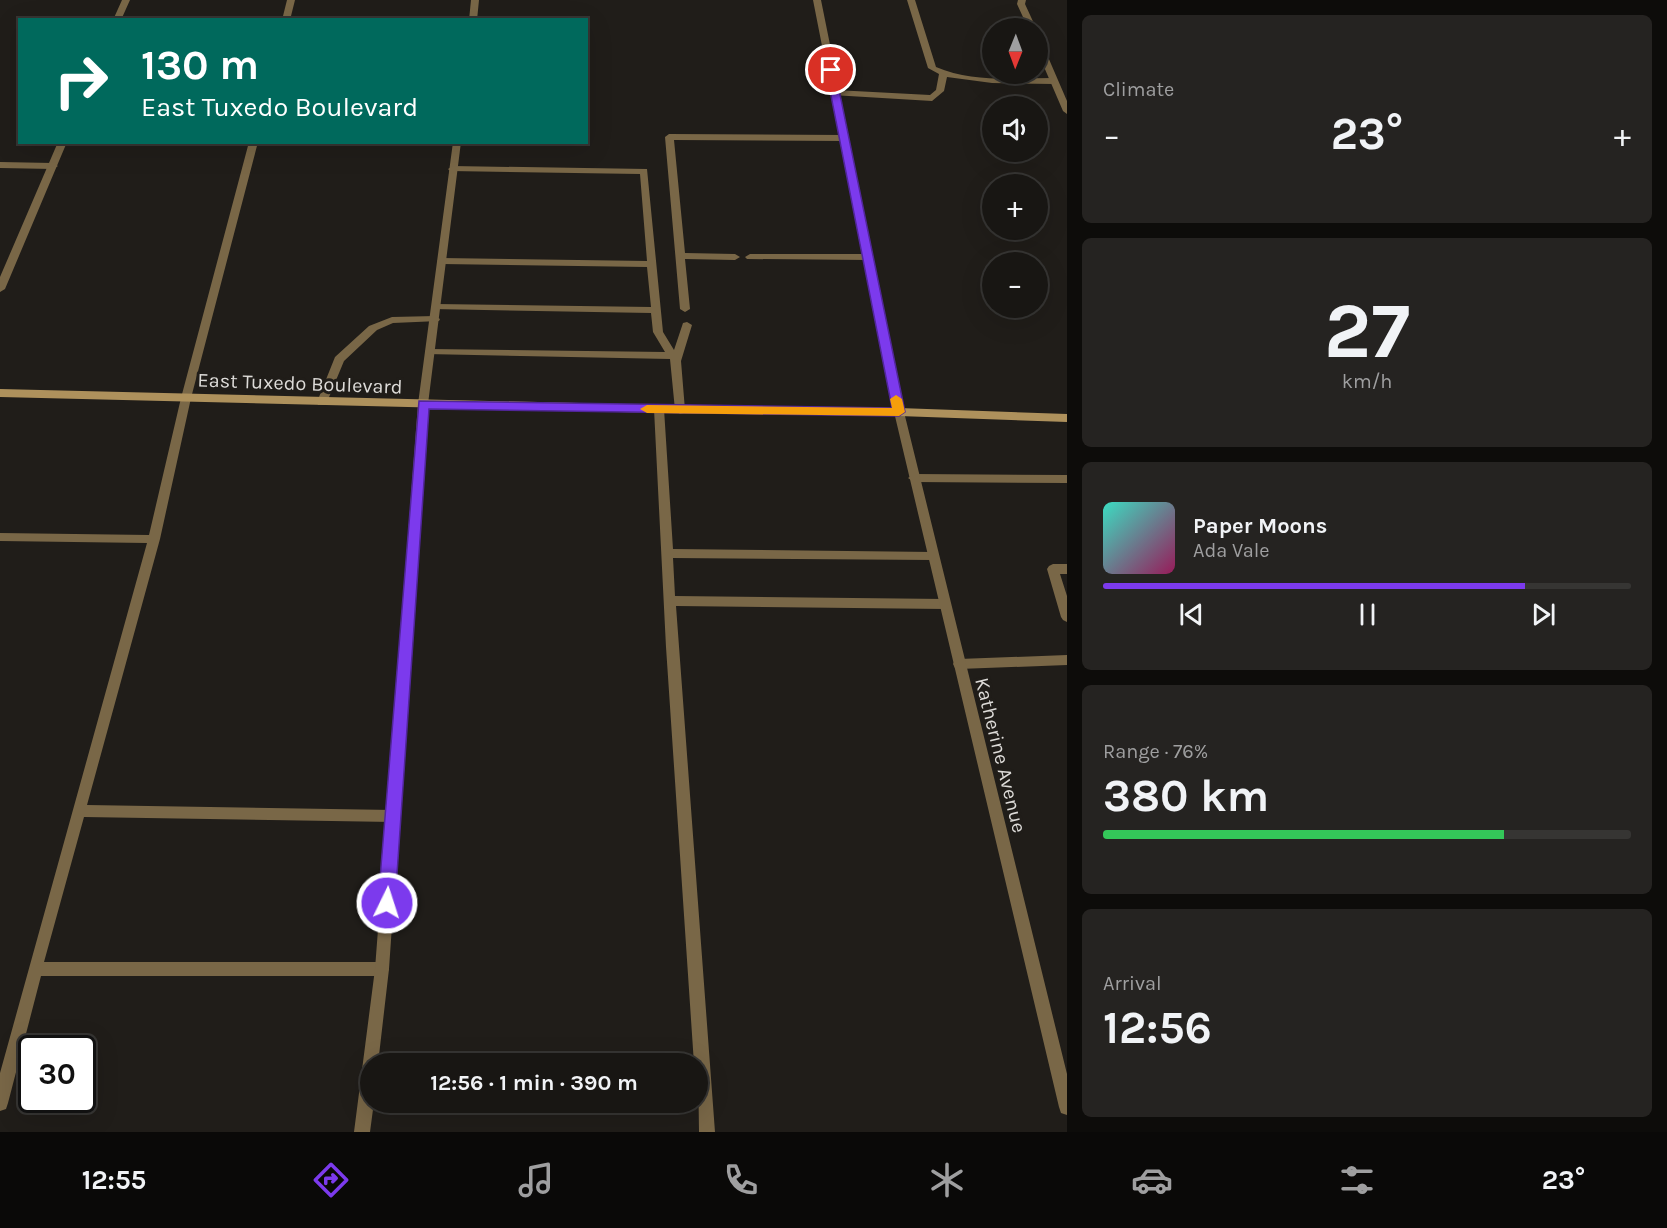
<!DOCTYPE html>
<meta charset="utf-8">
<style>
body{margin:0;font-family:Karla,sans-serif;background:#252321;color:#f1f3f6;height:100vh;display:flex;flex-direction:column;font-size:22px;white-space:nowrap}
*{box-sizing:border-box;margin:0}
p{font-size:20px;color:#9f9fa0}
.icon{flex:none;width:33px;height:33px;fill:none;stroke:currentColor;stroke-width:2;stroke-linecap:round;stroke-linejoin:round}
.map{position:relative;flex:1;overflow:hidden}
.drawer{display:flex;flex-direction:column;gap:15px;padding:15px;background:#0d0c0a;width:600px}
.drawer>*{flex:none}
.hud{position:absolute;left:18px;top:18px;width:570px;height:126px;border-radius:0px;box-shadow:0 6px 24px #0002,0 0 0 2px #363533;background:#00695c;color:#fff;overflow:hidden}
.needle{width:39px;rotate:181deg}
.buttons{position:absolute;left:982px;top:18px;display:grid;gap:12px}
.buttons a{display:grid;place-items:center;width:66px;height:66px;border-radius:50%;background:#181613;box-shadow:0 6px 24px #0002,0 0 0 2px #363533;font-size:30px}
.speed{position:absolute;left:18px;top:1035px;display:flex;gap:12px;font-size:30px;font-weight:700;text-align:center}
.speed>*{display:grid;place-content:center;width:78px;height:78px;border-radius:50%;background:#181613;box-shadow:0 6px 24px #0002,0 0 0 2px #363533;line-height:1}
.speed .limit{border:3px solid #111;border-radius:9px;background:#fff;color:#111}
.pin{position:absolute;display:grid;place-items:center;width:51px;height:51px;color:#fff;margin:-26px;border:3px solid #fff;border-radius:50%;box-shadow:0 2px 6px #0007}
.me{position:absolute;width:66px;margin:-33px;rotate:4deg;stroke-linejoin:round;filter:drop-shadow(0 0 4px #0008)}
.turn{display:flex;align-items:center;gap:21px;height:126px;padding:0 24px;font-size:27px}
.turn .icon{width:78px;height:78px;stroke-width:2.5}
.turn b{display:block;font-size:42px;line-height:51px}
.big{font-size:45px;font-weight:700;line-height:1.1}
.drawer .card{flex:1;display:flex;flex-direction:column;justify-content:center;gap:9px;min-width:0;padding:0 21px;border-radius:9px;background:#252321}
.drawer .dial{align-items:center;gap:0}
.dial b{font-size:78px;line-height:1}
.song{display:flex;align-items:center;gap:18px}
.cover{width:72px;height:72px;border-radius:9px;background:linear-gradient(135deg,hsl(170 70% 55%),hsl(330 70% 35%))}
.played{height:6px;border-radius:3px;background:linear-gradient(90deg,#7c3aed 80%,#363533 80%)}
.keys{display:flex;justify-content:space-around;direction:ltr}
.heat{display:flex;justify-content:space-between;align-items:center;font-size:33px;direction:ltr}
.charge{height:9px;border-radius:4px;background:linear-gradient(90deg,#34c759 76%,#363533 0)}
.trip{position:absolute;left:360px;top:1053px;width:348px;height:60px;border-radius:30px;background:#181613;box-shadow:0 6px 24px #0002,0 0 0 2px #363533;font-weight:700;line-height:60px;text-align:center}
.dock{display:flex;height:96px;justify-content:space-around;align-items:center;background:#0a0908;color:#9f9fa0}
.dock .icon{width:42px;height:42px}
.dock .active{color:#7c3aed}
.dock b{font-size:27px;color:#f1f3f6}
main{display:flex;flex:1;min-height:0}
.map>svg:first-child{display:block}
</style>
<main>
<div class="map">
<svg width="1067" height="1132" viewBox="0 0 1067 1132">
<rect width="100%" height="100%" fill="#201d19"/>
<g fill="none" stroke-linecap="round" stroke-linejoin="round">
<path fill="#796747" fill-rule="evenodd" d="M 287,0 L 295,0 L 290,20 L 282,20 Z
M 907,0 L 915,0 L 936,67 C 973,83 1014,78 1054,78 L 1058,81 L 1054,84 L 992,83 L 947,77 L 944,91 L 932,101 L 832,95 L 831,93 L 835,90 L 930,95 L 936,90 L 939,74 L 928,68 Z
M 669,134 L 844,135 L 848,138 L 844,141 L 674,140 L 685,253 L 735,254 L 740,257 L 735,260 L 685,259 L 690,309 L 685,312 L 680,309 L 665,137 Z
M 249,142 L 258,142 L 191,398 L 160,539 L 87,805 L 393,810 L 398,812 L 400,816 L 398,820 L 393,822 L 84,817 L 44,962 L 382,962 L 387,964 L 389,969 L 387,974 L 382,976 L 41,976 L 8,1103 L 6,1109 L 0,1111 L 0,1073 L 147,543 L 0,541 L 0,533 L 149,535 L 181,398 Z
M 0,162 L 53,163 L 58,166 L 53,169 L 0,168 Z
M 453,166 L 647,169 L 663,332 L 674,350 L 683,323 L 687,322 L 692,325 L 681,361 L 685,410 L 684,413 L 680,414 L 675,410 L 670,359 L 426,354 L 425,352 L 426,350 L 430,349 L 665,352 L 653,332 L 651,313 L 432,309 L 432,305 L 436,304 L 651,307 L 647,267 L 442,264 L 437,261 L 442,258 L 647,261 L 640,174 L 450,171 L 448,169 Z
M 750,254 L 868,254 L 873,257 L 868,260 L 747,259 L 745,257 Z
M 435,316 L 440,319 L 439,321 L 393,323 L 377,330 L 344,361 L 327,402 L 326,405 L 318,405 L 317,402 L 335,357 L 369,326 L 392,317 Z
M 659,405 L 664,409 L 673,549 L 933,552 L 939,556 L 933,560 L 673,558 L 675,596 L 945,599 L 949,601 L 951,604 L 949,607 L 945,609 L 676,606 L 715,1132 L 699,1132 L 698,1064 L 694,1064 L 666,647 L 654,409 Z
M 914,474 L 1067,475 L 1067,483 L 914,482 L 908,478 Z
M 1053,564 L 1067,564 L 1067,574 L 1060,574 L 1067,596 L 1067,622 L 1063,620 L 1061,617 L 1047,569 L 1049,566 Z
M 1067,655 L 1067,665 L 959,669 L 955,668 L 953,664 L 955,660 L 959,659 Z"/>
<path fill="#796747" fill-rule="evenodd" d="M 122,0 L 130,0 L 121,20 L 113,20 Z
M 471,0 L 479,0 L 477,20 L 469,20 Z
M 813,0 L 821,0 L 904,412 L 1067,1074 L 1067,1115 L 1061,1113 L 1059,1107 L 894,412 Z
M 1018,0 L 1026,0 L 1025,4 L 1036,28 L 1028,28 L 1017,4 Z
M 1038,41 L 1042,43 L 1067,101 L 1067,114 L 1063,111 L 1038,53 Z
M 58,142 L 67,142 L 5,289 L 0,292 L 0,277 Z
M 453,142 L 461,142 L 428,404 L 389,969 L 378,1064 L 370,1064 L 370,1102 L 374,1102 L 370,1132 L 354,1132 L 375,969 L 418,404 Z"/>
<path fill="#ae915c" fill-rule="evenodd" d="M 0,389 L 659,405 L 899,408 L 1067,414 L 1067,422 L 899,416 L 659,413 L 0,397 Z"/>
</g>
<path fill="#7c3aed" stroke="#51269a" stroke-width="1.5" d="M 831,67 L 835,70 L 905,412 L 899,416 L 429,409 L 395,903 L 392,909 L 387,911 L 381,909 L 378,903 L 419,401 L 892,408 L 826,70 Z"/>
<path fill="#f59e0b" d="M 896,395 L 902,399 L 905,412 L 899,416 L 647,413 L 640,409 L 647,405 L 892,408 L 890,399 Z"/>
<g text-anchor="middle" stroke-width="6" stroke-linejoin="round" paint-order="stroke">
<g font-size="20" fill="#dddbd8" stroke="#201d19">
<text transform="translate(300 383) rotate(2)" y="7">East Tuxedo Boulevard</text>
<text transform="translate(1001 755) rotate(76)" y="7">Katherine Avenue</text>
</g>
</g>
</svg>
<div class="buttons">
<a><svg class="needle" viewBox="-14 -14 28 28"><path d="M0-13l5 13h-10z" fill="#e53935"/><path d="M0 13l5-13h-10z" fill="#9f9fa0"/></svg></a>
<a><svg class="icon" aria-label="sound" viewBox="0 0 24 24"><path d="M4 9h4l5-4v14l-5-4H4zM17 9q2 3 0 6"/></svg></a>
<a>+</a>
<a>−</a>
</div>
<div class="speed"><div class="limit">30</div></div>
<div class="pin" style="left:831px;top:70px;background:#d93025"><svg class="icon" aria-label="arrive" viewBox="0 0 24 24"><path d="M6 21V4h12l-3 4 3 4H6"/></svg></div>
<svg class="me" style="left:387px;top:903px" viewBox="-20 -20 40 40"><circle r="17" fill="#7c3aed" stroke="#fff" stroke-width="3"/><path d="M0-11L8 9 0 5-8 9z" fill="#fff"/></svg>
<div class="trip">12:56 · 1 min · 390 m</div>
<div class="hud">
<div class="turn"><svg class="icon" aria-label="right" viewBox="0 0 24 24"><path d="M7 20v-9h11M14 6l5 5-5 5"/></svg><div><b>130 m</b>East Tuxedo Boulevard</div></div>
</div>
</div>
<section class="drawer">
<div class="card"><p>Climate</p>
<div class="heat"><a>−</a><b class="big">23°</b><a>+</a></div>
</div>
<div class="card dial"><b>27</b><p>km/h</p></div>
<div class="card">
<div class="song"><i class="cover"></i><div><b>Paper Moons</b><p>Ada Vale</p></div></div>
<div class="played"></div>
<div class="keys"><svg class="icon" aria-label="previous" viewBox="0 0 24 24"><path d="M18 5L8 12l10 7zM5 5v14"/></svg><svg class="icon" aria-label="pause" viewBox="0 0 24 24"><path d="M8 5v14M16 5v14"/></svg><svg class="icon" aria-label="next" viewBox="0 0 24 24"><path d="M6 5l10 7-10 7zM19 5v14"/></svg></div>
</div>
<div class="card"><p>Range · 76%</p><b class="big">380 km</b><div class="charge"></div></div>
<div class="card"><p>Arrival</p><b class="big">12:56</b></div>
</section>
</main>
<nav class="dock">
<b>12:55</b>
<svg class="icon active" aria-label="directions" viewBox="0 0 24 24"><path d="M12 3l9 9-9 9-9-9zM9 14v-3h6M13 9l2 2-2 2"/></svg>
<svg class="icon" aria-label="music" viewBox="0 0 24 24"><path d="M9 18V5l10-2v13"/><circle cx="6" cy="18" r="3"/><circle cx="16" cy="16" r="3"/></svg>
<svg class="icon" aria-label="phone" viewBox="0 0 24 24"><path d="M5 4h4l2 5-3 2q2 4 5 5l2-3 5 2v4C11 20 4 13 5 4z"/></svg>
<svg class="icon" aria-label="climate" viewBox="0 0 24 24"><path d="M12 3v18M4 7l16 10M4 17L20 7"/></svg>
<svg class="icon" aria-label="car" viewBox="0 0 24 24"><path d="M5 17H2v-5l4-1 3-4h7l3 4 3 1v5h-3M9 17h6M6 11h13"/><circle cx="7" cy="17" r="2"/><circle cx="17" cy="17" r="2"/></svg>
<svg class="icon" aria-label="filters" viewBox="0 0 24 24"><path d="M4 7h16M4 17h16"/><circle cx="9" cy="7" r="2"/><circle cx="15" cy="17" r="2"/></svg>
<b>23°</b>
</nav>
